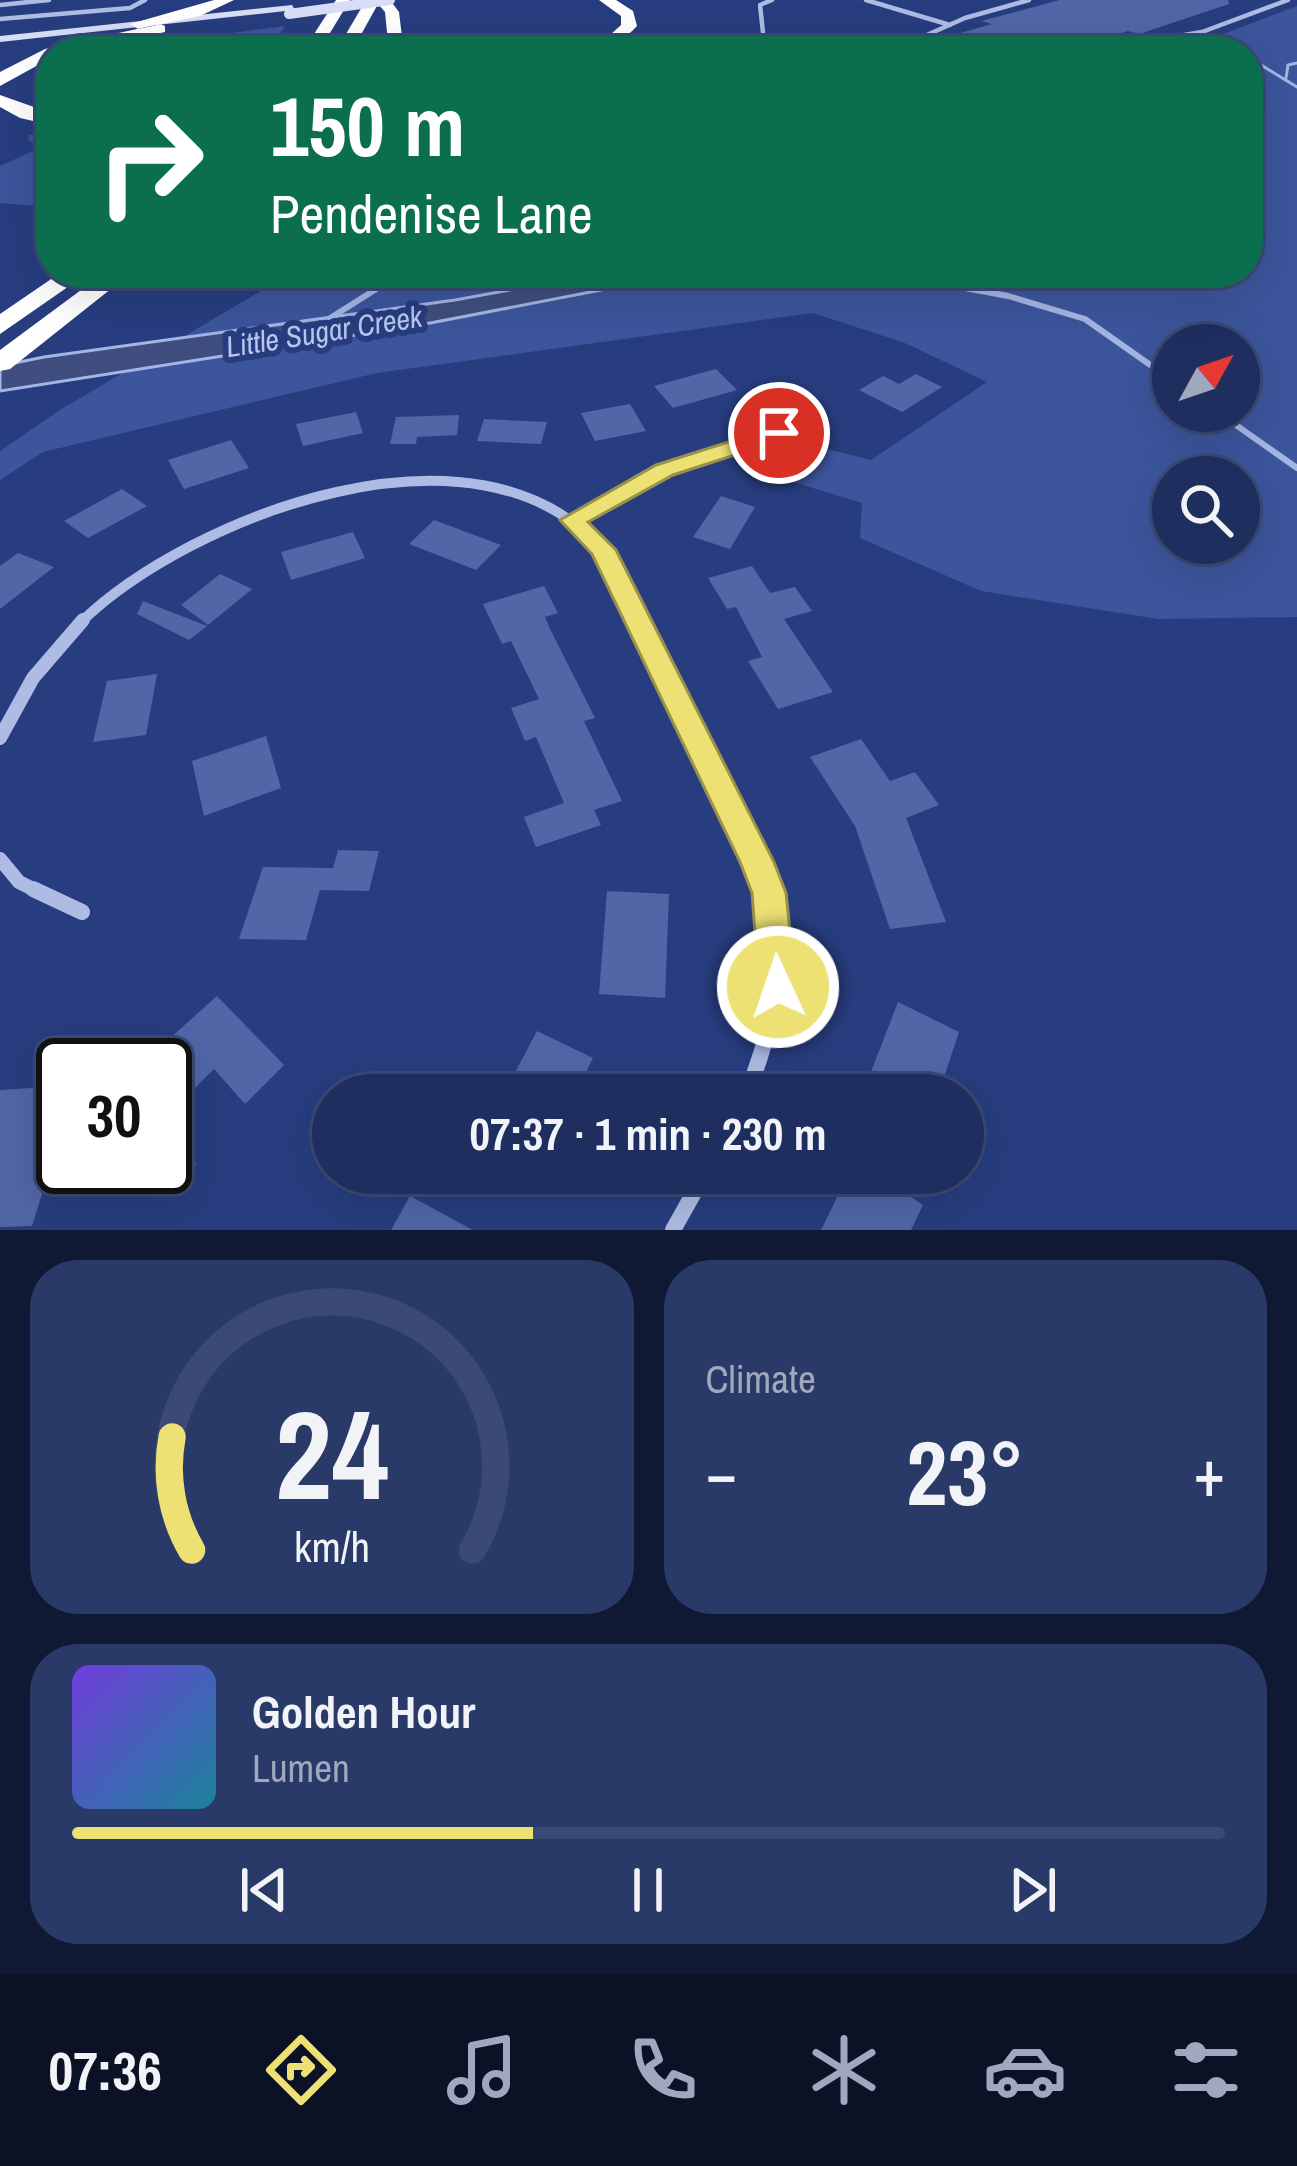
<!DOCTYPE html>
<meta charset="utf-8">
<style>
body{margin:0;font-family:"Archivo Narrow",sans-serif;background:#2a3a68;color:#f1f3f6;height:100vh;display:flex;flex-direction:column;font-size:45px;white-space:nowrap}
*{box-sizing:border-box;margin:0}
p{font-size:39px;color:#a0a8bd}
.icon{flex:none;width:66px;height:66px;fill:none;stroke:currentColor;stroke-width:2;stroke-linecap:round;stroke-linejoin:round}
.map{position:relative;height:1230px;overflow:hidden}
.drawer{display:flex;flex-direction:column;gap:30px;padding:30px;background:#101934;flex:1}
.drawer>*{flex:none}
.guide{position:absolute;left:36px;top:36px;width:1227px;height:252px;border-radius:48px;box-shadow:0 12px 48px #0002,0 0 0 3px #3b4a74;background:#0b6e4f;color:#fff;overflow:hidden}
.needle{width:78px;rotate:50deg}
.controls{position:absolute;left:1152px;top:324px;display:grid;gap:24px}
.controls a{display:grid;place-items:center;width:108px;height:108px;border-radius:50%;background:#1d2e5f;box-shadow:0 12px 48px #0002,0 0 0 3px #3b4a74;font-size:60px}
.speed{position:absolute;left:36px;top:1038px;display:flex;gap:24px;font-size:60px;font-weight:700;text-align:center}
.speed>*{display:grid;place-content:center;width:156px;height:156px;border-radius:50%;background:#1d2e5f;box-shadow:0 12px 48px #0002,0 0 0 3px #3b4a74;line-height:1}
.speed .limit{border:6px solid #111;border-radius:18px;background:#fff;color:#111}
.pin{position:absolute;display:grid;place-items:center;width:102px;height:102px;color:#fff;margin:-51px;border:6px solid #fff;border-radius:50%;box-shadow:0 3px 12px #0007}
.me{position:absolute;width:132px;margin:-66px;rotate:357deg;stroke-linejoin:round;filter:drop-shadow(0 0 9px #0008)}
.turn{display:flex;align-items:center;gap:42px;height:252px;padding:0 36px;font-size:54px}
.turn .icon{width:156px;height:156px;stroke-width:2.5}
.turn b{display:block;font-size:84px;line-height:102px}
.big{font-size:90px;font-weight:700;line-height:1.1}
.drawer .card{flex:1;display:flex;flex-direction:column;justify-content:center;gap:18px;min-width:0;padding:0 42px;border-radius:48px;background:#2a3a68}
.drawer .dial{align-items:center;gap:0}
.dial svg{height:312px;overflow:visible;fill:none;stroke:#3b4a74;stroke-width:7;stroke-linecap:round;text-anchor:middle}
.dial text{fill:#f1f3f6;stroke:none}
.song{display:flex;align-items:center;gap:36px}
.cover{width:144px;height:144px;border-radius:18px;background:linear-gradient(135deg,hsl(260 70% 55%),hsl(190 70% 35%))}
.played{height:12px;border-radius:6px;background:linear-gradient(90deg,#ede174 40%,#3b4a74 40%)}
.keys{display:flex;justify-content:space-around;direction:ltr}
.heat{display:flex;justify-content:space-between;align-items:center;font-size:66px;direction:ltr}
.drawer .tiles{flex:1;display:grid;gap:30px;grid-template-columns:1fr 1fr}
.card:last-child{grid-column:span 2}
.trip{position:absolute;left:312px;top:1074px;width:672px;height:120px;border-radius:60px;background:#1d2e5f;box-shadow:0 12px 48px #0002,0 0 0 3px #3b4a74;font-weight:700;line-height:120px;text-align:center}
.dock{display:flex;height:192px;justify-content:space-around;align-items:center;background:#0c1226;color:#a0a8bd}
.dock .icon{width:84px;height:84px}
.dock .on{color:#ede174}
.dock b{font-size:54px;color:#f1f3f6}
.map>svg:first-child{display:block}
</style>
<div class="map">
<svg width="1297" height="1230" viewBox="0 0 1297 1230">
<rect width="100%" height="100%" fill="#273d7f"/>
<path fill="#3c559c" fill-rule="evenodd" d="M 1297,6 L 1297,617 L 1158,619 L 981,591 L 860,538 L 862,503 L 744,467 L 801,458 L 819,447 L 871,460 L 987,382 L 905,343 L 813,313 L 377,373 L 43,452 L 0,480 L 0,451 L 60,410 L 291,273 L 356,273 L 361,279 L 379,282 L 440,273 L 1248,273 L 1248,51 L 1118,51 L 1210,39 ZM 1173,345 L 1239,345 L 1239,411 L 1173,411 ZM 1173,477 L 1239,477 L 1239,543 L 1173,543 Z
M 285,26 L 269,51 L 92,51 Z
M 51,131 L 51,207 L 0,203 L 0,166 L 42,147 L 28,140 L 29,135 Z"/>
<path fill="#3f4e7e" stroke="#a3b5e5" stroke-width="3" d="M 603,273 L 689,273 L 420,325 L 0,391 L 0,366 L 44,357 L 455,300 Z"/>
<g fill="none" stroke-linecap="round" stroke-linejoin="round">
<path stroke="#a3b5e5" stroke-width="3" d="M 1231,48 L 1236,51
M 1248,57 L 1297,87
M 1286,78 L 1288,65 L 1297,63"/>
<path stroke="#a3b5e5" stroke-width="6" d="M 885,273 L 1008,296 L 1085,319 L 1173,381
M 324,322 L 381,286 L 388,279 L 380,273
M 1216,411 L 1297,468"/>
</g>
<path fill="#5066a7" d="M 1060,0 L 1228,0 L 1229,4 L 1139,34 L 1128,31 L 1065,51 L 919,51 L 922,44 L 992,24 L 981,21 Z
M 716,369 L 737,390 L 673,408 L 654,386 Z
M 916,374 L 942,387 L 902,412 L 859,390 L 883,376 L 899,384 Z
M 630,404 L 646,431 L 595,441 L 581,413 Z
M 356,412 L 363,433 L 303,446 L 296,424 Z
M 459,415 L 457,435 L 417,437 L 416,444 L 390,444 L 396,417 Z
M 484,419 L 547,422 L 541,444 L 477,441 Z
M 231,440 L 249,468 L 184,489 L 168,460 Z
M 122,489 L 147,506 L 88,538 L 64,521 Z
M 721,496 L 755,507 L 730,549 L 693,537 Z
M 434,520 L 501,545 L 476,570 L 409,544 Z
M 353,532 L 365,558 L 291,580 L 281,552 Z
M 18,553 L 54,567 L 0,609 L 0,566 Z
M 752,566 L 770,593 L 795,587 L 812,611 L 784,619 L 833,692 L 778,709 L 748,661 L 762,657 L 736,607 L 727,609 L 708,578 Z
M 220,574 L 252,589 L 208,625 L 181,605 Z
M 544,586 L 558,613 L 545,617 L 550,629 L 595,718 L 584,721 L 622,801 L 594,810 L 601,825 L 536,847 L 524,817 L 564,803 L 536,737 L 525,741 L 511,708 L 539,699 L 511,641 L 502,644 L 483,604 Z
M 143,601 L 207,626 L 189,640 L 137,614 Z
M 157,674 L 146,735 L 93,742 L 107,681 Z
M 266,736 L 281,788 L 204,816 L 192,761 Z
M 861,739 L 890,781 L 915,772 L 939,805 L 906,818 L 946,922 L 890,929 L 855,826 L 810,757 Z
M 338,850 L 379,851 L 369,891 L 320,890 L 306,940 L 239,939 L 263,867 L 333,868 Z
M 607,891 L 669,894 L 665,998 L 599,994 Z
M 217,996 L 284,1065 L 245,1104 L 214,1069 L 178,1105 L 196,1165 L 165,1181 L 165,1065 L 140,1065 Z
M 898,1002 L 959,1032 L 938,1095 L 862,1095 Z
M 537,1031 L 593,1058 L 575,1095 L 503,1095 Z
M 63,1086 L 63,1127 L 32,1226 L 0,1227 L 0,1090 Z
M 849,1173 L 876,1173 L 923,1205 L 911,1230 L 821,1230 Z
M 410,1196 L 473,1230 L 391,1230 Z"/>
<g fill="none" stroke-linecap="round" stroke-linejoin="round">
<path stroke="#aebce5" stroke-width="4.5" d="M 866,0 L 950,25
M 0,5 L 49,0
M 0,19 L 130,8 L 145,0
M 765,51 L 760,5 L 772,0
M 891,51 L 965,18 L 1029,0
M 1089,51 L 1202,32 L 1288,0"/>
<path stroke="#aebce5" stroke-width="10" d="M 572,520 L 664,470 L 779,433
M 80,623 C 191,515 480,406 602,550 C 619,569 629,600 641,623"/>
<path stroke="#aebce5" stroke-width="14" d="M 639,620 L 740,828 L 764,892
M 0,738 L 33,678 L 83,620
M 0,859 L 19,882 L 39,892"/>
<path stroke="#aebce5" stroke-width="16" d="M 33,889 L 82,912
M 746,1095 C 775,1025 786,963 763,889
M 673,1230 L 705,1173"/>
<path fill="#d7def5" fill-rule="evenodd" d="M 292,5 L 295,10 L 0,42 L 0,36 Z"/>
<path fill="#fff" fill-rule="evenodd" d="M 214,0 L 234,0 L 200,16 L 138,29 L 130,24 Z
M 336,0 L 350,0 L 319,51 L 303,51 Z
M 366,0 L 390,0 L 399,12 L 402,37 L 426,51 L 406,51 L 388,42 L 385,12 L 378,4 L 352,51 L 336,51 Z
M 599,0 L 616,0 L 633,11 L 637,26 C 618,47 599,51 572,51 L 609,36 L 621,25 L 621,16 Z
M 160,24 L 165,26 L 165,32 L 78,51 L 51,51 L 51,58 L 0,86 L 0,72 L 45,49 Z
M 0,95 L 51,113 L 51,125 L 20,118 L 0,107 Z
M 60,273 L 88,273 L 0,334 L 0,314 Z
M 104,273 L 131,273 L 10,369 L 0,371 L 0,350 Z"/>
<path stroke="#d7def5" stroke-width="10" d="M 289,14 L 390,0"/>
</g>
<path fill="#ede174" stroke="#9a924b" stroke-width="3" d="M 779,426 L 790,433 L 787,438 L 673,475 L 588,522 L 616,550 L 774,862 L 786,893 L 796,987 L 791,1000 L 778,1005 L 764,1000 L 759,987 L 752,893 L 740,862 L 592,554 L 560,520 L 656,465 Z"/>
<g text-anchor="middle" stroke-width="12" stroke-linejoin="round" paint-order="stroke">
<g font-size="30" font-style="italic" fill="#b9c7ed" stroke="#273d7f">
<text transform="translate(324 332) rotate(-9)" y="10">Little Sugar Creek</text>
</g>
</g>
</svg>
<div class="controls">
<a><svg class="needle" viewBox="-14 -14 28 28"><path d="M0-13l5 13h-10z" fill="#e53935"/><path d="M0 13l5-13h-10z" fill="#a0a8bd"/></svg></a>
<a><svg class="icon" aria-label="search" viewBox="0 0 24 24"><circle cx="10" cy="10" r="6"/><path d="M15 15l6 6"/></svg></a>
</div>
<div class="speed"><div class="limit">30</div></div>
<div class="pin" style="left:779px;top:433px;background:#d93025"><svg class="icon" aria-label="arrive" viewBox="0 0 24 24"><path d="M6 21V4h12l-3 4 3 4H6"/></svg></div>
<svg class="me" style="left:778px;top:987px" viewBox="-20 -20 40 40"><circle r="17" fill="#ede174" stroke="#fff" stroke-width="3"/><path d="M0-11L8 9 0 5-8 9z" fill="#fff"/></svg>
<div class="trip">07:37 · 1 min · 230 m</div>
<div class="guide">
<div class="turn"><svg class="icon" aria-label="right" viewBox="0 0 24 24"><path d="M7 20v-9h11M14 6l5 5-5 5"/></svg><div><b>150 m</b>Pendenise Lane</div></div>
</div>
</div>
<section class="drawer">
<div class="tiles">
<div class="card dial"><svg viewBox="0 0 100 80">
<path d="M14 69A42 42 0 1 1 86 69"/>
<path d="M14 69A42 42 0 0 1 9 40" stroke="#ede174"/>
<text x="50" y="56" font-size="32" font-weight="700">24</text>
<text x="50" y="72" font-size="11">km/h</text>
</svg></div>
<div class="card"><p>Climate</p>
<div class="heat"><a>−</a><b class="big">23°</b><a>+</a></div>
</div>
<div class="card">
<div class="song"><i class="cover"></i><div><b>Golden Hour</b><p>Lumen</p></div></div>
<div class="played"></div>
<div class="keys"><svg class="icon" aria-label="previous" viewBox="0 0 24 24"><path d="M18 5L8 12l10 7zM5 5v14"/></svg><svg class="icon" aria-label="pause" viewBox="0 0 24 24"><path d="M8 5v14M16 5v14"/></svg><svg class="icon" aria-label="next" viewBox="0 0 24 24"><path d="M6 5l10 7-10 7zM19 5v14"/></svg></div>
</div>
</div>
</section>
<nav class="dock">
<b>07:36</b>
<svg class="icon on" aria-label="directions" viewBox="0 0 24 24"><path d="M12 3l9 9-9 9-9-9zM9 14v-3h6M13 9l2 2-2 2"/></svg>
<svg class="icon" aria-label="music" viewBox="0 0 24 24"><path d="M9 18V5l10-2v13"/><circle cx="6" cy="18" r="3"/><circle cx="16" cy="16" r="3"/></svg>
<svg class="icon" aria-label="phone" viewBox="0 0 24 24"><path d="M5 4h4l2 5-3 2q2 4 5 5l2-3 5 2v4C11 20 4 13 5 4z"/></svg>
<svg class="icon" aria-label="climate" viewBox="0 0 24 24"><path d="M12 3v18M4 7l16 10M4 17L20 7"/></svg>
<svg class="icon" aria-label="car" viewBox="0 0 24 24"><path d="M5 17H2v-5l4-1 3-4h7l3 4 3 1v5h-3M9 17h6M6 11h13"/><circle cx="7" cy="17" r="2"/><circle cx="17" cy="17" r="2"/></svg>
<svg class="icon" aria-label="filters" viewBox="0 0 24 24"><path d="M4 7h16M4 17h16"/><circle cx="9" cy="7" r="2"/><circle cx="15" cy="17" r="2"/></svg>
</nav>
